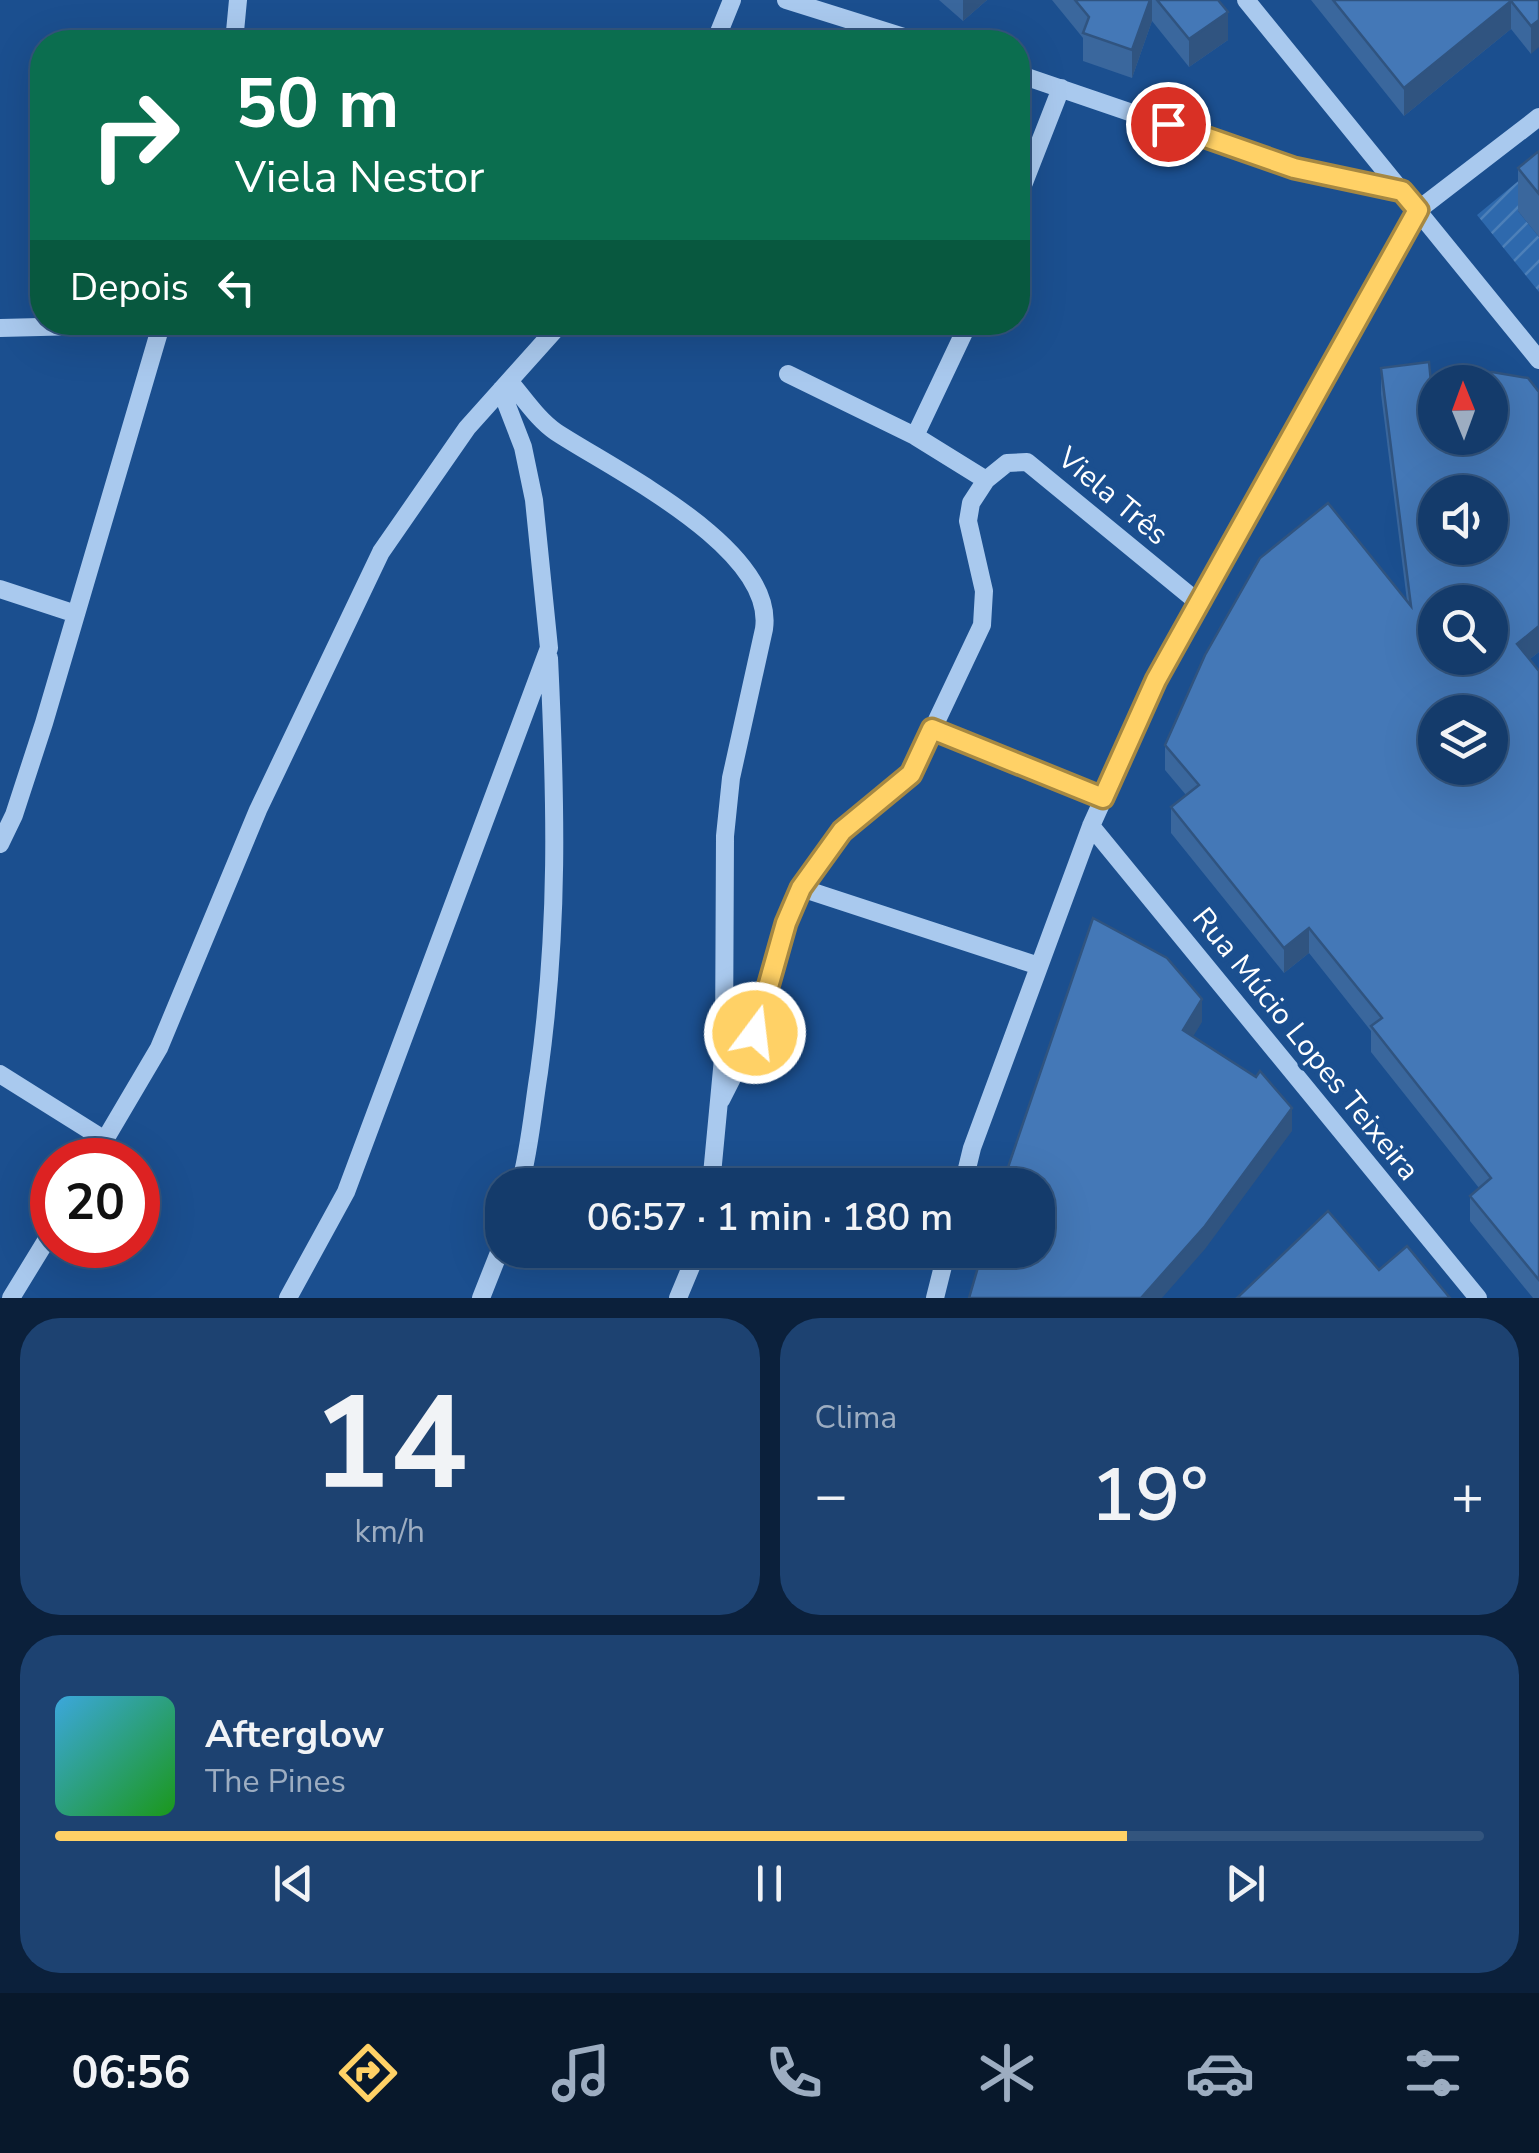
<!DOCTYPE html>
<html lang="pt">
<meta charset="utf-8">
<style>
body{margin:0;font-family:"Nunito Sans",sans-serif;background:#1d4271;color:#f1f3f6;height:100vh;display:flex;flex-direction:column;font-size:38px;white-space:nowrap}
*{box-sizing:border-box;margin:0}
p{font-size:32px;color:#9dadc1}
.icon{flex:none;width:55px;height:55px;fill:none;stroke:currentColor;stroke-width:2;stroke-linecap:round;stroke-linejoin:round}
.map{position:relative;height:1298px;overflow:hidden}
.sheet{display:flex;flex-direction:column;gap:20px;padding:20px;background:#0b203b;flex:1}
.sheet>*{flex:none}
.hud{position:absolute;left:30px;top:30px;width:1000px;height:305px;border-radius:40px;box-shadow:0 10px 40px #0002,0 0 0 2px #33557e;background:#0b6e4f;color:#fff;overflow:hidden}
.needle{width:65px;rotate:359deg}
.tools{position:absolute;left:1418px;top:365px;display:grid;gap:20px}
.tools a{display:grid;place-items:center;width:90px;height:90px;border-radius:50%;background:#143b6b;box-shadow:0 10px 40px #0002,0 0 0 2px #33557e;font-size:50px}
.speed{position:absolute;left:30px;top:1138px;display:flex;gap:20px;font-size:50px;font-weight:700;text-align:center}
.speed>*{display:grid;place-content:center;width:130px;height:130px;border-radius:50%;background:#143b6b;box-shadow:0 10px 40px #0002,0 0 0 2px #33557e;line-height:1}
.speed .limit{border:15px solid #d22;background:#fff;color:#111}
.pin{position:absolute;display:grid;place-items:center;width:85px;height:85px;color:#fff;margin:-42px;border:5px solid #fff;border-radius:50%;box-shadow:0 2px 10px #0007}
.me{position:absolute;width:110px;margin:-55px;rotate:15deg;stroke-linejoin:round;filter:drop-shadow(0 0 8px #0008)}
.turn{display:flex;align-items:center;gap:35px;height:210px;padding:0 40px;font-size:45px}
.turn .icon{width:130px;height:130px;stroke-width:2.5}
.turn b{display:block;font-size:70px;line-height:85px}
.then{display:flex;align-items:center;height:95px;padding:0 40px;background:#0003;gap:20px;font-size:38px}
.big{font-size:75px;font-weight:600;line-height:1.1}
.sheet .widget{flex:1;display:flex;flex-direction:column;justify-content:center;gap:15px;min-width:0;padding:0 35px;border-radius:40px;background:#1d4271}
.sheet .dial{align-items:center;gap:0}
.dial b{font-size:130px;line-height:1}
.song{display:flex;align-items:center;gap:30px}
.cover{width:120px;height:120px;border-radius:15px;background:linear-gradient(135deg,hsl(200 70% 55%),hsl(120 70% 35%))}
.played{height:10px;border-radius:5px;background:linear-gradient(90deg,#ffd166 75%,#33557e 75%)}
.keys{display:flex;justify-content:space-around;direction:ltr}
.heat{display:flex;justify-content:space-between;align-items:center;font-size:55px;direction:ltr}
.sheet .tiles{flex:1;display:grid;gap:20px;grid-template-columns:1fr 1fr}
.widget:last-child{grid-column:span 2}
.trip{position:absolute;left:485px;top:1168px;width:570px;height:100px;border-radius:40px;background:#143b6b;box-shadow:0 10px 40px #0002,0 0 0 2px #33557e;font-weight:600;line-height:100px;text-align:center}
.tabs{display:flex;height:160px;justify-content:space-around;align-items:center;background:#08182b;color:#9dadc1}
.tabs .icon{width:70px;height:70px}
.tabs .active{color:#ffd166}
.tabs b{font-size:45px;color:#f1f3f6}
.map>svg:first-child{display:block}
</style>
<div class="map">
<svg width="1539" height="1298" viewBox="0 0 1539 1298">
<defs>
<pattern id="garden-furrows" width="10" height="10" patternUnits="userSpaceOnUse" patternTransform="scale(2.5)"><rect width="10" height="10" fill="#2e69ad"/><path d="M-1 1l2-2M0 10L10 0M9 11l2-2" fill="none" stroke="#4d80b9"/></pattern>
</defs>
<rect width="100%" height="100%" fill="#1b4f8f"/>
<path fill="url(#garden-furrows)" d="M 1539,164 L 1518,211 L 1539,237 L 1539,292 L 1477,215 Z"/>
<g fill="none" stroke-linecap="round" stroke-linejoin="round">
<path stroke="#a9c9ee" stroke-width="18" d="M 786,0 L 920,42
M 1246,0 L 1539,360
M 234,42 L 238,0
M 715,42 L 732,0
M 1018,74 L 1293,168 L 1403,191
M 1018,198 L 1061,88
M 0,328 L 161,324
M 788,374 L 915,436 L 986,480
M 509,381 C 524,398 538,420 556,432 C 612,469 776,548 764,629 L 731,778 L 725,836 L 724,1048 L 711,1185
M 915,436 L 969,322
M 0,589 L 76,614
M 932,729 L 1103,797
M 1091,826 L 1478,1298
M 0,844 L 14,815 L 44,723 L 162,322
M 801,888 L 1039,966
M 0,1074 L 105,1140
M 721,1100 L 755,1033 L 786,923 L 801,888 L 842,831 L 911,775 L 982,625 L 984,591 L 968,521 L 971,503 L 986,480 L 1007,463 L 1027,462 L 1200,604
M 93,1160 L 159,1048 L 258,810 L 381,552 L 467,428 L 562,322
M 520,1185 C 530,1148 533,1109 539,1072 C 559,927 556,803 549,658
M 963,1185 L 972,1148 L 1091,826 L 1157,680 L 1418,210 L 1539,117
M 11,1298 L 52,1231
M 288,1298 L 346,1192 L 549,648 L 534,500 L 523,447 L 501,390
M 481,1298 L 502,1245
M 678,1298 L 698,1250
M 935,1298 L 947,1250"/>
</g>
<path fill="#3a679d" d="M 939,0 L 987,0 L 963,21 Z
M 1052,0 L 1218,0 L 1228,40 L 1189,67 L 1152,21 L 1132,78 L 1083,61 L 1083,38 Z
M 1311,0 L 1539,0 L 1531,54 L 1511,29 L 1404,116 Z
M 1539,151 L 1539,237 L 1518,211 L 1518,168 Z
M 1381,368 L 1431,382 L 1539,392 L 1539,652 L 1530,659 L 1539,671 L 1539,1298 L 1533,1298 L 1470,1221 L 1470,1196 L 1479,1188 L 1371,1052 L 1371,1031 L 1309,953 L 1284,973 L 1171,833 L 1171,807 L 1186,795 L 1165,770 L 1165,745 L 1407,601 L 1381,394 Z"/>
<path fill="#305480" d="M 963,0 L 987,0 L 963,21 Z
M 1150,0 L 1152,0 L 1152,21 L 1132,78 L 1132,50 Z
M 1511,1 L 1511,29 L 1404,116 L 1404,88 Z
M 1228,12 L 1228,40 L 1189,67 L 1189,39 Z
M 1539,20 L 1539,47 L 1531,54 L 1531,26 Z
M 1539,626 L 1539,652 L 1517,669 L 1517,644 Z
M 1309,928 L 1309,953 L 1284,973 L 1284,948 Z
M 1202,999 L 1202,1022 L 1183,1053 L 1183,1030 Z
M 1292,1108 L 1292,1131 L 1205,1249 L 1162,1298 L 1141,1298 Z"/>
<path fill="#4478b7" stroke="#305480" stroke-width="2.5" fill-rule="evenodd" d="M 1075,0 L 1150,0 L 1132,50 L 1083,33 L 1089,17 Z
M 1157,0 L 1218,0 L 1228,12 L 1189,39 Z
M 1333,0 L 1539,0 L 1539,20 L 1531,26 L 1511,1 L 1404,88 Z
M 1539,151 L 1539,194 L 1518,168 Z
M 1429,362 L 1431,382 L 1492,372 L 1528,378 L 1539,392 L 1539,626 L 1517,644 L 1539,671 L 1539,1280 L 1470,1196 L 1491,1178 L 1371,1026 L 1382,1018 L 1309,928 L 1284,948 L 1171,807 L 1199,785 L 1165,745 L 1205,655 L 1260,558 L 1328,503 L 1411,606 L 1381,368 ZM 1435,382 L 1490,382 L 1490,438 L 1435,438 ZM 1435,492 L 1490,492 L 1490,548 L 1435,548 ZM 1435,602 L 1490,602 L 1490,658 L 1435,658 ZM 1435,712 L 1490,712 L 1490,768 L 1435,768 Z
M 1093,918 L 1167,958 L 1202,999 L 1183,1030 L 1256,1077 L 1260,1071 L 1292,1108 L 1205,1226 L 1141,1298 L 969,1298 L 983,1250 L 1038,1250 L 1038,1185 L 1002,1185 Z
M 1328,1211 L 1379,1270 L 1407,1246 L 1450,1298 L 1237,1298 Z"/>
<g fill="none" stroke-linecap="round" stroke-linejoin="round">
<defs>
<path id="route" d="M 755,1033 L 786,923 L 801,888 L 842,831 L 911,774 L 932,729 L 1103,798 L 1156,680 L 1418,210 L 1402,191 L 1294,168 L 1168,124"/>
</defs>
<use href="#route" stroke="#a68842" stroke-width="25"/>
<use href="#route" stroke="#ffd166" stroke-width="18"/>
</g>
<g text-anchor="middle" stroke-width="10" stroke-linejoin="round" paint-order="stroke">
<g font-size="30" fill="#fff" stroke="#1b4f8f">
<text transform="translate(1113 496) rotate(40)" y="10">Viela Três</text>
<text transform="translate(1306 1044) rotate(51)" y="10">Rua Múcio Lopes Teixeira</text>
</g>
</g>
</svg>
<div class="tools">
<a><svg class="needle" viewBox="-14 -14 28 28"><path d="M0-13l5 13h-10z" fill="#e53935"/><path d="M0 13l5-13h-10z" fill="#9dadc1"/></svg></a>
<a><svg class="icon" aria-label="sound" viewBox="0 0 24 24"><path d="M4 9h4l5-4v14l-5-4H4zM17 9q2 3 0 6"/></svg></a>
<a><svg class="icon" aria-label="search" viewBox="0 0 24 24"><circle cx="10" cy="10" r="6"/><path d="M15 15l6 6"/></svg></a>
<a><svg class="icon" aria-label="layers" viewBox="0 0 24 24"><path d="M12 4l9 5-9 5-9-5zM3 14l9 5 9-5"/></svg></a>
</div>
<div class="speed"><div class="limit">20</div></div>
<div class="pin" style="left:1168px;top:124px;background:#d93025"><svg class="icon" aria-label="arrive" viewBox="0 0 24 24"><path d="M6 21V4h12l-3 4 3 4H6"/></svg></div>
<svg class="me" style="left:755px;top:1033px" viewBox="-20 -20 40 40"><circle r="17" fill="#ffd166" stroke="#fff" stroke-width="3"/><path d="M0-11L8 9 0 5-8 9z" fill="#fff"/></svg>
<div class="trip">06:57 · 1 min · 180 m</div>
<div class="hud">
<div class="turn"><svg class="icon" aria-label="right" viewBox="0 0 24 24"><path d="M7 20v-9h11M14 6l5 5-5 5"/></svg><div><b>50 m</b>Viela Nestor</div></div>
<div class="then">Depois<svg class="icon" aria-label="left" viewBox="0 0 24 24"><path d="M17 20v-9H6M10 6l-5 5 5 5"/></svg></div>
</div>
</div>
<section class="sheet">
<div class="tiles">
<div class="widget dial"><b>14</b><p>km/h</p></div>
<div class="widget"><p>Clima</p>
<div class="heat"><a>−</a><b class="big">19°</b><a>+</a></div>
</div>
<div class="widget">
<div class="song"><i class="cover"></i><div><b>Afterglow</b><p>The Pines</p></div></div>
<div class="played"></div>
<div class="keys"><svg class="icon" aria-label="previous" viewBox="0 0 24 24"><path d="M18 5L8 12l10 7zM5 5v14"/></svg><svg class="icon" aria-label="pause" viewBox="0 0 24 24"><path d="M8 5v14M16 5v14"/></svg><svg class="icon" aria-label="next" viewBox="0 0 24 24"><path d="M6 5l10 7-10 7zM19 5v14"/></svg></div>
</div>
</div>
</section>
<nav class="tabs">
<b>06:56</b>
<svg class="icon active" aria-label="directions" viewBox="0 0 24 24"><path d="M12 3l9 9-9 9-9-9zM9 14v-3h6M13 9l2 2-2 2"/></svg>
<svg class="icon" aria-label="music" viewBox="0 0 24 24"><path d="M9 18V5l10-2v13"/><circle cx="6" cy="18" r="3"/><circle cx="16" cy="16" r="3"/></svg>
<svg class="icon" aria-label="phone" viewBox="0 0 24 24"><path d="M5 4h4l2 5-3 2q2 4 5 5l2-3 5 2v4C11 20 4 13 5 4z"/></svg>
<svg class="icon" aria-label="climate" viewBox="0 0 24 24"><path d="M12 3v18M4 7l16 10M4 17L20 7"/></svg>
<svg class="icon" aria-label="car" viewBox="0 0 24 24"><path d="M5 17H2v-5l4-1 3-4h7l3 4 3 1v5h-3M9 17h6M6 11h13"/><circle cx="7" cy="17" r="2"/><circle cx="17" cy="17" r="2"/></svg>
<svg class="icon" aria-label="filters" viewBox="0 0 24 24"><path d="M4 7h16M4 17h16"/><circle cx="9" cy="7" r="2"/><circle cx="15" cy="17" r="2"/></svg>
</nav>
